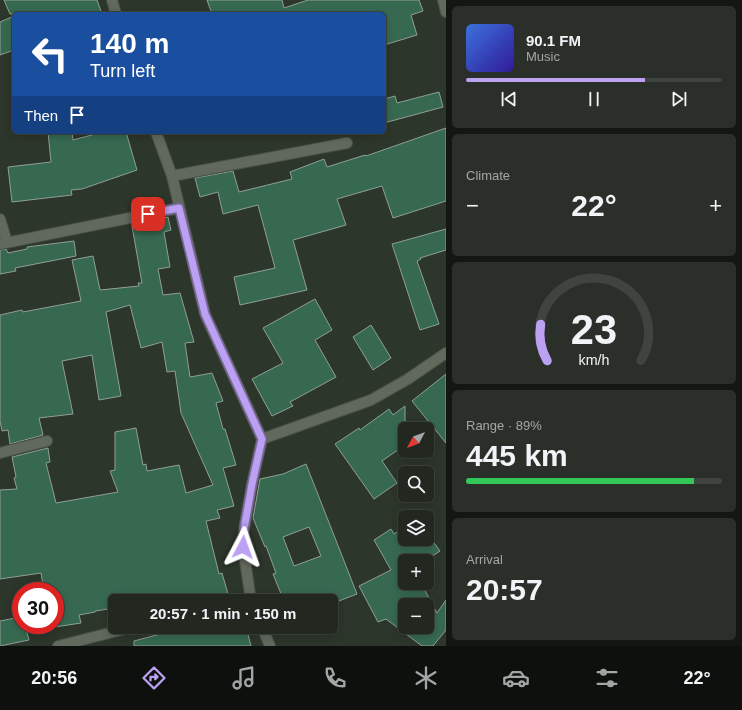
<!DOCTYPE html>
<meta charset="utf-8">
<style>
body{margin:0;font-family:Arial,sans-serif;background:#2a3029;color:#f1f3f6;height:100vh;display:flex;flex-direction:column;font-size:15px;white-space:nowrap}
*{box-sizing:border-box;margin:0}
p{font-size:13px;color:#a2a6a5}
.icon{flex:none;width:22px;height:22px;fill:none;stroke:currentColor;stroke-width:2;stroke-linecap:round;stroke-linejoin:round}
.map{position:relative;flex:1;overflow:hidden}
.panel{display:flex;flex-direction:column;gap:6px;padding:6px;background:#131612;width:296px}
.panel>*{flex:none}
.guide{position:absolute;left:12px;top:12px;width:374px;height:122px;border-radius:6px;box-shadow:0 2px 10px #0003,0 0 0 1px #3f443e;background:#1a4fa0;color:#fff;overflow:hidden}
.needle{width:26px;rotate:229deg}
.fabs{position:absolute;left:398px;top:422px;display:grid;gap:8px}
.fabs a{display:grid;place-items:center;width:36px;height:36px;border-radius:6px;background:#222820;box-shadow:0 2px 10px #0003,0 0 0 1px #3f443e;font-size:20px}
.speed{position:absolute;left:12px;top:582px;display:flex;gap:8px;font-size:20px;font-weight:700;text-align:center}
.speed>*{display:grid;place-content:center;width:52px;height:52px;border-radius:50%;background:#222820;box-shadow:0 2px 10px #0003,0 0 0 1px #3f443e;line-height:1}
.speed .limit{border:6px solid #d22;background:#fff;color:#111}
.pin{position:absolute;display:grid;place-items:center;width:34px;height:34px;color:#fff;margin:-17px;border-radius:8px;box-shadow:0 2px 6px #0006}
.me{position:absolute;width:44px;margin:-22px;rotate:4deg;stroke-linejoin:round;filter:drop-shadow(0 0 3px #0008)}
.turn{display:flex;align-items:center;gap:14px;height:84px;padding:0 12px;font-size:18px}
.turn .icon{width:52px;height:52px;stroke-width:2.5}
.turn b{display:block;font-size:28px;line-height:34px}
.then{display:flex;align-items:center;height:38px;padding:0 12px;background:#0003;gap:8px;font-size:15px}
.big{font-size:30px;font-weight:600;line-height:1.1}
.panel .widget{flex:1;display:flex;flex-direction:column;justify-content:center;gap:6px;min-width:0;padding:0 14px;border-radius:6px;background:#2a3029}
.panel .dial{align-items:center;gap:0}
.dial svg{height:104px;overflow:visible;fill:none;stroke:#3f443e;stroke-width:7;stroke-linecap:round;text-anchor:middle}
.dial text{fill:#f1f3f6;stroke:none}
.song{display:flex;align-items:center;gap:12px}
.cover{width:48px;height:48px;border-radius:6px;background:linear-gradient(135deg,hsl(220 70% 55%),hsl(250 70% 35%))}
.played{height:4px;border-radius:2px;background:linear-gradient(90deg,#bca0f2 70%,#3f443e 70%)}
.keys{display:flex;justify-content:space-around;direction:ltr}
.heat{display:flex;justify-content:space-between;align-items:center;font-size:22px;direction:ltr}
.charge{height:6px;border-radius:3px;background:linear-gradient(90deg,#34c759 89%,#3f443e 0)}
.trip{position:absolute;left:108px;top:594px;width:230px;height:40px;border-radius:6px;background:#222820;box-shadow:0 2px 10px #0003,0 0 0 1px #3f443e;font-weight:600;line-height:40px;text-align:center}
.menu{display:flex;height:64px;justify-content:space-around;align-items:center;background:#0e100d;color:#a2a6a5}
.menu .icon{width:28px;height:28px}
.menu .active{color:#bca0f2}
.menu b{font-size:18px;color:#f1f3f6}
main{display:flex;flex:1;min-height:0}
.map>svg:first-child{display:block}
</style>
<main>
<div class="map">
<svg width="446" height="646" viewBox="0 0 446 646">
<rect width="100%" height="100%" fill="#2d362a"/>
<path fill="#376951" stroke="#8f9f96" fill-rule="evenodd" d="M 4,0 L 97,0 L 102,14 L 10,14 Z
M 207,0 L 282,0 L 284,8 L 308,0 L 419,0 L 423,11 L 411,15 L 417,35 L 384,45 L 384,14 L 212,14 Z
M 14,16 L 14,50 L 0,55 L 0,22 Z
M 439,92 L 443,107 L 384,123 L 384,99 L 395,96 L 397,103 Z
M 446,128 L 446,201 L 393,218 L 382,186 L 337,199 L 346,225 L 293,240 L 307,290 L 240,305 L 234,277 L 275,268 L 258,205 L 223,214 L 218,192 L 200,197 L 195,178 L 233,171 L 239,192 L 292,179 L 290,172 L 324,159 L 327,167 L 365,155 L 366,156 Z
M 48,132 L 72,132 L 73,140 L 103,132 L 126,132 L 137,170 L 82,189 L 71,190 L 72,195 L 12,202 L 8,167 L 51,162 Z
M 168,217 L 171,230 L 164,232 L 170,267 L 158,269 L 163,295 L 180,293 L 194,342 L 185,343 L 190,377 L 212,373 L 223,401 L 216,403 L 223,429 L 225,429 L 236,465 L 223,468 L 234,506 L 217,510 L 220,518 L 206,521 L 219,574 L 222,573 L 230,601 L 115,601 L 115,608 L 95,611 L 95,612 L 79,615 L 81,623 L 55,627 L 55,591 L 44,591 L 41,573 L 0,579 L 0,490 L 17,489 L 14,478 L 16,477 L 12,457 L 48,448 L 50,462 L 46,463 L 56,503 L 118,492 L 110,471 L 115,470 L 115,432 L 136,428 L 143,465 L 146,464 L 147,471 L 179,465 L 186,493 L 213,485 L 181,413 L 175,371 L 167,372 L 162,342 L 141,348 L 130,305 L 106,312 L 121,396 L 99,400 L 92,355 L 62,361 L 73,414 L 39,418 L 43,435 L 10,444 L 8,430 L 2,431 L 0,421 L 0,315 L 22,310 L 23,312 L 81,301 L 72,260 L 93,256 L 100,290 L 139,286 L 138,283 L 142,283 L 132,226 Z
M 446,229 L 446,250 L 420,258 L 421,259 L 417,261 L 439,324 L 420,330 L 392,244 Z
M 74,241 L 76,256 L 15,268 L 16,271 L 0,274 L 0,250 L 6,249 L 8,253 L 27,249 L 27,247 Z
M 315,299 L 332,330 L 315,340 L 336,377 L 290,402 L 293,406 L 272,416 L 252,379 L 283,363 L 263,328 Z
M 371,325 L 391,358 L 373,370 L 353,337 Z
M 446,374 L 446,443 L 412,401 Z
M 405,406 L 405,445 L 382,461 L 397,483 L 374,499 L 335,444 L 359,428 L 360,430 L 389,409 L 393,415 Z
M 306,464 L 357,594 L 331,604 L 331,601 L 284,601 L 273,574 L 276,573 L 266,546 L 265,547 L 253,518 L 260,479 L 283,474 ZM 309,527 L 321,556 L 294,566 L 283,537 Z
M 405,527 L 405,539 L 427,539 L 427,533 L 440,551 L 425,561 L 405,561 L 405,583 L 421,583 L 437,613 L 446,600 L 446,630 L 433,646 L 422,646 L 386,619 L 378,622 L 359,586 L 391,570 L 374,540 L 391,529 L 394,534 ZM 405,605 L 427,605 L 427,627 L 405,627 Z
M 21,617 L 21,625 L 25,625 L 29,640 L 0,646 L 0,621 Z
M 180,627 L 246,627 L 251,646 L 134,646 L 134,641 L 179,629 Z"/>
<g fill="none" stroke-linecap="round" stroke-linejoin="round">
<defs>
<path id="minor" d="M 112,0 L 116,14
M 443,0 L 446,12
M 156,132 L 172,176 L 205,314 L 262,439 L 252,484 L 244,529 L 243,547 L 250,594 L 252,601
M 172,176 L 347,143
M 0,219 L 7,242
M 0,244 L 179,208
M 262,439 L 371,400 L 408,379 L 446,353
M 0,453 L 47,441
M 262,627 L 270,646
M 58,646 L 133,627"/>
</defs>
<use href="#minor" stroke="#4a5148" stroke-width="12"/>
<use href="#minor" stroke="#60695c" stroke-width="10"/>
</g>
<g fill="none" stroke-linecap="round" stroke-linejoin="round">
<defs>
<path id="route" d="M 148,214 L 179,208 L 205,314 L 262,439 L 252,484 L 244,529 L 243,547"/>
</defs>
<use href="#route" stroke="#7a689d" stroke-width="10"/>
<use href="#route" stroke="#bca0f2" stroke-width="7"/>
</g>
</svg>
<div class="fabs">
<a><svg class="needle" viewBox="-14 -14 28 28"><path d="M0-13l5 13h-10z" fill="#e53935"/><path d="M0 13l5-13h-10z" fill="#a2a6a5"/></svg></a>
<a><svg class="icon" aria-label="search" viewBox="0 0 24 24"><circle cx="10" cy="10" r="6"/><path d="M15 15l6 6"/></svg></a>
<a><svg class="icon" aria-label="layers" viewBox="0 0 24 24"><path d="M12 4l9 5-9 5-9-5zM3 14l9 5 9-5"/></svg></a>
<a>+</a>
<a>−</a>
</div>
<div class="speed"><div class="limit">30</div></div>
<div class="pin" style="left:148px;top:214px;background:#d93025"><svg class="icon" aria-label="arrive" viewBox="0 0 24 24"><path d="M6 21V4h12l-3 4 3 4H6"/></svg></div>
<svg class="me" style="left:243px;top:547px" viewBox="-20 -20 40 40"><path d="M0-17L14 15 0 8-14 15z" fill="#bca0f2" stroke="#fff" stroke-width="4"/></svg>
<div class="trip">20:57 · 1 min · 150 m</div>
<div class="guide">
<div class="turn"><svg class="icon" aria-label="left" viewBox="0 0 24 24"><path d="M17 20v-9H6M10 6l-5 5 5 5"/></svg><div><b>140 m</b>Turn left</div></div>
<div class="then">Then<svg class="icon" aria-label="arrive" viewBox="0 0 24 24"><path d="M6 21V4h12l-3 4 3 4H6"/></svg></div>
</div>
</div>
<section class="panel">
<div class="widget">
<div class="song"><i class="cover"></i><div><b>90.1 FM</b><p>Music</p></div></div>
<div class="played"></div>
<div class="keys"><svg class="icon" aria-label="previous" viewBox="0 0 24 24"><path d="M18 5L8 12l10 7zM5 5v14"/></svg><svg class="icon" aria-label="pause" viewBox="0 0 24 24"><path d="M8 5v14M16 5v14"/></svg><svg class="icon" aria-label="next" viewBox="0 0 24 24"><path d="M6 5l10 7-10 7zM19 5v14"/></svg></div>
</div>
<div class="widget"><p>Climate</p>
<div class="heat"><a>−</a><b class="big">22°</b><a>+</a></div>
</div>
<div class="widget dial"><svg viewBox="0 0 100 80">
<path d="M14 69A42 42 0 1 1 86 69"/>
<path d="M14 69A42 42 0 0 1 9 41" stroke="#bca0f2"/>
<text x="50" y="56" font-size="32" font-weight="700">23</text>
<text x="50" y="72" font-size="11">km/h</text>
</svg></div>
<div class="widget"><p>Range · 89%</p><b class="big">445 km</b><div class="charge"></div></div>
<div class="widget"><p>Arrival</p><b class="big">20:57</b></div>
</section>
</main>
<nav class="menu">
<b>20:56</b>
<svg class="icon active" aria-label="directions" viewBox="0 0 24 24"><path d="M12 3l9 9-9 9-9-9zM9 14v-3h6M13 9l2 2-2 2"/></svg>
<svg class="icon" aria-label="music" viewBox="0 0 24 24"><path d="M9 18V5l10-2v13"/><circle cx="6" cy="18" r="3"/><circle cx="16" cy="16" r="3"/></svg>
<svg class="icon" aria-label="phone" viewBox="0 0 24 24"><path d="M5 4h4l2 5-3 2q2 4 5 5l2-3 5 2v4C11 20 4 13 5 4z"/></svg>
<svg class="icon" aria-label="climate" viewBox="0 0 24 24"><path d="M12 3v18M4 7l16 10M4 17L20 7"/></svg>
<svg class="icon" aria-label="car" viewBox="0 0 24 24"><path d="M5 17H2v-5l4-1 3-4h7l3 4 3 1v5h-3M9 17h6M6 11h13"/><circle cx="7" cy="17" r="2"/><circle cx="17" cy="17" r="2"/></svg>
<svg class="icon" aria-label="filters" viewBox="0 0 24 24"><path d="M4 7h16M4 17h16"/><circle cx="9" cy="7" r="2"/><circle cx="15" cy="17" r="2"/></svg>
<b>22°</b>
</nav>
